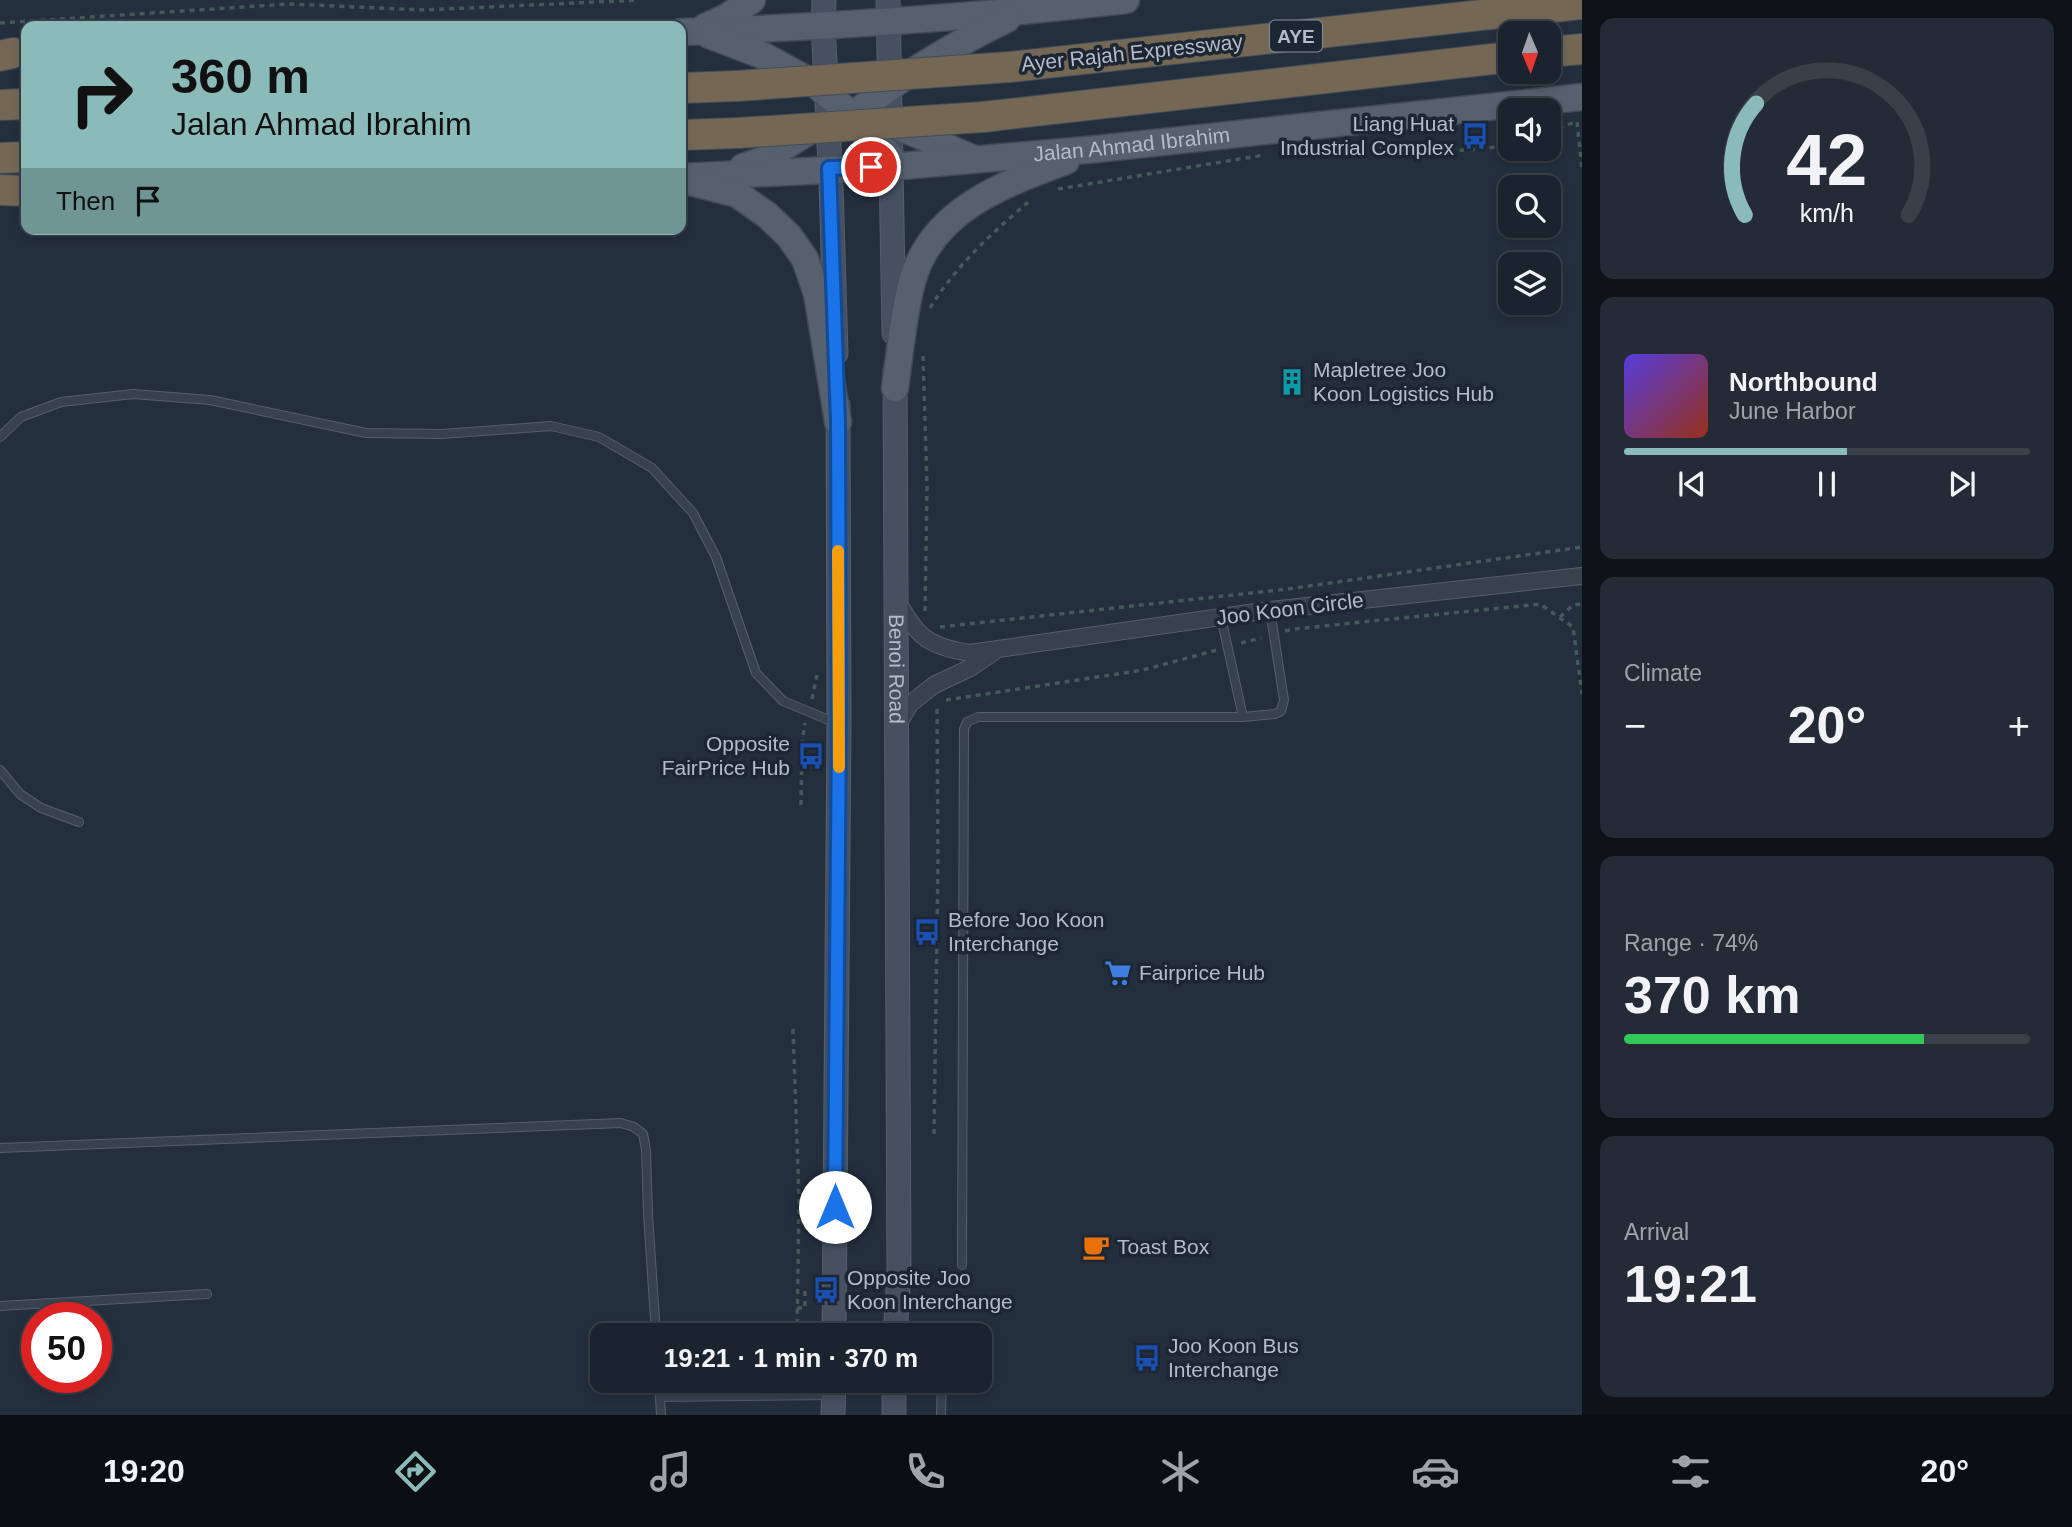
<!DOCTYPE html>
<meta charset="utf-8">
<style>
body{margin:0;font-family:Helvetica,sans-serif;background:#242b36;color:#f1f3f6;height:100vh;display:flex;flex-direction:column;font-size:26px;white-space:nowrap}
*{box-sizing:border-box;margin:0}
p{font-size:23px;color:#a0a4aa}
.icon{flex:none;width:38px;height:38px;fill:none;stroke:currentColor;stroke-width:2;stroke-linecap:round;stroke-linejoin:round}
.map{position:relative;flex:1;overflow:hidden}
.panel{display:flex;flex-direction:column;gap:18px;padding:18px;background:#0f1319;width:490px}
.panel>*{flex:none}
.top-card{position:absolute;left:21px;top:21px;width:665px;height:214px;border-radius:14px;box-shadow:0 4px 10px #0003,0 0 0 2px #39404a;background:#8bbbb9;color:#111;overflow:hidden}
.needle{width:46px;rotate:178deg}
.tools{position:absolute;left:1498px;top:21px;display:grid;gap:14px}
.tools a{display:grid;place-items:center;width:63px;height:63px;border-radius:14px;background:#1b232e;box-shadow:0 4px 10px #0003,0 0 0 2px #39404a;font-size:35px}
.speed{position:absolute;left:21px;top:1302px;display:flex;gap:14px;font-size:35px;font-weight:700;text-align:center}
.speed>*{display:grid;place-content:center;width:91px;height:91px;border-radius:50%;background:#1b232e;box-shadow:0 4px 10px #0003,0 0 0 2px #39404a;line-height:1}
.speed .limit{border:10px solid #d22;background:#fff;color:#111}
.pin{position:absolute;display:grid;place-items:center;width:60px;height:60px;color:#fff;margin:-30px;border:4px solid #fff;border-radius:50%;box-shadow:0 2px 7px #0007}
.me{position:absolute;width:77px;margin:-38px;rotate:0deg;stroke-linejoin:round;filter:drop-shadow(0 0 5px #0008)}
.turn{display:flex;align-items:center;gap:24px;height:147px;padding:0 35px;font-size:32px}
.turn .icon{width:91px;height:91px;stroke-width:2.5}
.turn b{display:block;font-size:49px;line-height:60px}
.then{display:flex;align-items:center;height:66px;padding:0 35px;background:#0003;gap:14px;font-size:26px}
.big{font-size:52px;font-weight:600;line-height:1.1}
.panel .tile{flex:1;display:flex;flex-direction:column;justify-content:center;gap:10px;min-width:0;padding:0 24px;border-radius:14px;background:#242b36}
.panel .dial{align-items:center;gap:0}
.dial svg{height:182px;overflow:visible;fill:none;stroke:#39404a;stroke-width:7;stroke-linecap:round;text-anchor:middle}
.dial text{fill:#f1f3f6;stroke:none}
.song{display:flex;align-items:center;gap:21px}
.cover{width:84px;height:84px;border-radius:10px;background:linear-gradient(135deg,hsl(250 70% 55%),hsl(10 70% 35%))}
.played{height:7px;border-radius:4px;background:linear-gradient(90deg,#8bbbb9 55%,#39404a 55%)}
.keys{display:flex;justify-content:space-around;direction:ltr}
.heat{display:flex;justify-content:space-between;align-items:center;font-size:38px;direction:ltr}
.charge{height:10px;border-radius:5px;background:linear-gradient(90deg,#34c759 74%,#39404a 0)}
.trip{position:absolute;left:590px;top:1323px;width:402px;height:70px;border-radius:14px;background:#1b232e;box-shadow:0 4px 10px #0003,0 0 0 2px #39404a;font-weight:600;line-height:70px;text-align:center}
.tab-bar{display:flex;height:112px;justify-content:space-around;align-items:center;background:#0b0e12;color:#a0a4aa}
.tab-bar .icon{width:49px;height:49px}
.tab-bar .current{color:#8bbbb9}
.tab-bar b{font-size:32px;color:#f1f3f6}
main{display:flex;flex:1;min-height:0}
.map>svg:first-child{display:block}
</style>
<main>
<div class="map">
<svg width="1582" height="1415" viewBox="0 0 1582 1415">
<rect width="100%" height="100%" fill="#242f3e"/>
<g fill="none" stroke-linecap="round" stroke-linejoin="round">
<defs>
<path id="service" d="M 0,437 L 21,417 L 61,402 L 133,394 L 210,400 L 366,433 L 442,434 L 551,426 L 599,437 L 652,468 L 693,513 L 716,557 L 756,673 L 783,701 L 838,724
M 1221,617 L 1243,717
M 0,770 L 20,794 L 41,808 L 79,822
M 0,1148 L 621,1123 L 634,1127 L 643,1134 L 646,1150 L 648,1214 L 656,1335
M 962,1265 L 964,729 L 967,722 L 978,717 L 1243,717 L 1275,714 L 1281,711 L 1284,700 L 1270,610
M 0,1306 L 207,1294
M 659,1381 L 661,1415
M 661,1397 L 831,1395
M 941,1415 L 942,1381"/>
<path id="minor" d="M 898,601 C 916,637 930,647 970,653 L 1270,610 L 1582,576
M 899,723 L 910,704 L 934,685 L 970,668 L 994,652"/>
<g id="secondary">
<path d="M 824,0 L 823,24 L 831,184 L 836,353"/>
<path d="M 888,0 L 894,333"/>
<path id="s1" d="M 895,371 L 899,1274 L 895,1335"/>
<path d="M 834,1335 L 839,724 L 838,405"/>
<path d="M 833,1415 L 834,1381"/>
<path d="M 894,1415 L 894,1381"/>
</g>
<g id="primary">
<path d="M 705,27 L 727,17 L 752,0"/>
<path d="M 681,32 C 829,27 978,17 1126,0"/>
<path d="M 709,35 L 764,56 L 815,84 L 852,115 L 891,157"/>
<path d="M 888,122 L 972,158"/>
<path d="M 840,126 C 891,82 947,48 1007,19"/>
<path d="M 743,167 L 763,160 L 816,127"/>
<path id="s2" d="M 681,177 L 891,167 L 1097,149 L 1582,97"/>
<path d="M 694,183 L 737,194 L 767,215 L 789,236 L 805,259 L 817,294 L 838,422"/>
<path d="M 895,388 C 900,353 903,316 912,282 C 931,210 1004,184 1066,161"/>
</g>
<path id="motorway" d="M 1549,52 L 1582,49
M 0,56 L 13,53
M 1010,67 L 1582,4
M 681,88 L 737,86
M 0,105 L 26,104
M 983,117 L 1510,57
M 681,135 L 738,133
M 0,158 L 26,157
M 0,190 L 26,191"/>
</defs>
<use href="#service" stroke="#565f6c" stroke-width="10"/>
<use href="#minor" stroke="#565f6c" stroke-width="18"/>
<use href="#secondary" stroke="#565f6c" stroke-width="25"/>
<use href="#primary" stroke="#414a57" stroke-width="29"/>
<use href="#motorway" stroke="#434c59" stroke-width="32"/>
<path stroke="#44595c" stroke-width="3.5" stroke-dasharray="5 5" stroke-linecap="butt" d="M 0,23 L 289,4 L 424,10 L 639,0
M 1577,122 L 1582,169
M 1549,131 L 1576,122
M 1300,152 C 1323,150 1347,147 1370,147 C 1416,146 1465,157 1510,143
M 1058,189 L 1264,155
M 930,308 C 956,265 994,231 1032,199
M 923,356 L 927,486 L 925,611
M 1560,617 L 1573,605 L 1582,604
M 940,627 L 1288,589 L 1582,547
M 1285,631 L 1294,629 L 1540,604 L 1573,627 L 1582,694
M 1241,643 L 1261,638
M 812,699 L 817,675
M 946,700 L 1143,670 L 1217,650
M 801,805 L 802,744 L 805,723
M 793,1029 L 799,1198 L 797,1335
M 934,1134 L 938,863 L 937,704
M 797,1308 L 805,1308 L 805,1291"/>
<use href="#service" stroke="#38414e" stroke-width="8"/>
<use href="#minor" stroke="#38414e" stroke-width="16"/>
<use href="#secondary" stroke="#465061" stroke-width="23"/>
<use href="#primary" stroke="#56606e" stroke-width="26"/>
<use href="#motorway" stroke="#746855" stroke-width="30"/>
<defs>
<path id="motorway-bridge" d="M 737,86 L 1010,67
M 738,133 L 983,117"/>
</defs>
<use href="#motorway-bridge" stroke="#434c59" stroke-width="32" stroke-linecap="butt"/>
<use href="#motorway-bridge" stroke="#746855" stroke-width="30"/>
</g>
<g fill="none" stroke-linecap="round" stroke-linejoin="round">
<defs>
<path id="route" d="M 835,1207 L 839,724 L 838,422 L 829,168 L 871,167"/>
</defs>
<use href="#route" stroke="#114b97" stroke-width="18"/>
<use href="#route" stroke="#1a73e8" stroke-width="12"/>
<path stroke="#f59e0b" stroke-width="12" d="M 838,551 L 839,767"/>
</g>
<defs>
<symbol id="bus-bare" viewBox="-9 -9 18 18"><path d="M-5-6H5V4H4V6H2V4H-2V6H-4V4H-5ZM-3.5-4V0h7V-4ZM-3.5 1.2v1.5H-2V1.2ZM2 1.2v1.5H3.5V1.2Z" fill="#1a4fb4" stroke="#1d2633" stroke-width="2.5" paint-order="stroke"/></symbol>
<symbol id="building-bare" viewBox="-9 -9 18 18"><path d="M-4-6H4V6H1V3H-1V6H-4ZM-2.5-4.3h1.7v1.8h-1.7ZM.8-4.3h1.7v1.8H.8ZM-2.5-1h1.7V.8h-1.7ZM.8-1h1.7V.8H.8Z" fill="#0f9aa8" stroke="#1d2633" stroke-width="2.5" paint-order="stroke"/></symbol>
<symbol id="supermarket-bare" viewBox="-9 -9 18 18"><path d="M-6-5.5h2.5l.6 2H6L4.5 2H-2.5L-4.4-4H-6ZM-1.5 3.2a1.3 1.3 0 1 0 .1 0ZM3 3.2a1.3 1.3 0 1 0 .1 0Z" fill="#3f7fe0" stroke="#1d2633" stroke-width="2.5" paint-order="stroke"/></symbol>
<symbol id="cafe-bare" viewBox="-9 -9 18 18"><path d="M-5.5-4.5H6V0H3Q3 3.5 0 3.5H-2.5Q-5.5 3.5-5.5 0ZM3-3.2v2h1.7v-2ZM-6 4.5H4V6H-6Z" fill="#e8710a" stroke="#1d2633" stroke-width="2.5" paint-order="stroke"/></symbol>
</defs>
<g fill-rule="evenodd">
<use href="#bus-bare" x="1456" y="117" width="38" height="38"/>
<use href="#building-bare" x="1273" y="363" width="38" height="38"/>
<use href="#bus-bare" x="792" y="737" width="38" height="38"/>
<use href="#bus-bare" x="908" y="913" width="38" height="38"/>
<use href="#supermarket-bare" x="1099" y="954" width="38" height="38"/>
<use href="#cafe-bare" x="1077" y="1228" width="38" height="38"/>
<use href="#bus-bare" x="807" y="1271" width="38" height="38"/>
<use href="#bus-bare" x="1128" y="1339" width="38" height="38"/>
</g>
<g text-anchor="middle" stroke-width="7" stroke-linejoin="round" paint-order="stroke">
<rect fill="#1d2633" stroke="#878f9c" stroke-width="2" x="1270" y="20.5" width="52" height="31" rx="5"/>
<g font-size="19" font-weight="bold" fill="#b4bcc9">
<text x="1296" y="43">AYE</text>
</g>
<g font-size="21" fill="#b4bcc9" stroke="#1d2633">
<text transform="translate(1132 53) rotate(-6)" y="7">Ayer Rajah Expressway</text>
<text dy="7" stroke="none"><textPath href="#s2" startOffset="452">Jalan Ahmad Ibrahim</textPath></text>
<text transform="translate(1290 609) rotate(-7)" y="7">Joo Koon Circle</text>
<text dy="7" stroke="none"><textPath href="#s1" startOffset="298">Benoi Road</textPath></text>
</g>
<g font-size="21" fill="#b4bcc9" stroke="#1d2633" text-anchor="start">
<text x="1454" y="131" text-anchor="end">Liang Huat<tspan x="1454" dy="24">Industrial Complex</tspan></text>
<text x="1313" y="377">Mapletree Joo<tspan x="1313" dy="24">Koon Logistics Hub</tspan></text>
<text x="790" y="751" text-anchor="end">Opposite<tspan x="790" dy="24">FairPrice Hub</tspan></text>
<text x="948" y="927">Before Joo Koon<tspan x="948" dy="24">Interchange</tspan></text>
<text x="1139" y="980">Fairprice Hub</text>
<text x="1117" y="1254">Toast Box</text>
<text x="847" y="1285">Opposite Joo<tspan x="847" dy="24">Koon Interchange</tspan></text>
<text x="1168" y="1353">Joo Koon Bus<tspan x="1168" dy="24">Interchange</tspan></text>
</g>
</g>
</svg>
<div class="tools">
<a><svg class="needle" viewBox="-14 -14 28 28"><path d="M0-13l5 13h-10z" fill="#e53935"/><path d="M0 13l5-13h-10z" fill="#a0a4aa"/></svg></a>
<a><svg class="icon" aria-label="sound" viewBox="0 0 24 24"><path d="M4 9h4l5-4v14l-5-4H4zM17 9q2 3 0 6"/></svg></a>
<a><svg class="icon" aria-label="search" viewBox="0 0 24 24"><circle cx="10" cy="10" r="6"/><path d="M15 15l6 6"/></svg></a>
<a><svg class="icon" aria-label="layers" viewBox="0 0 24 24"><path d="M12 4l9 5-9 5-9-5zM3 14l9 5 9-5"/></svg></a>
</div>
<div class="speed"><div class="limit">50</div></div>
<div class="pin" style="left:871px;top:167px;background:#d93025"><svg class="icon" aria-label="arrive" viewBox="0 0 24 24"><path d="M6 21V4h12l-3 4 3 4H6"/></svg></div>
<svg class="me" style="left:835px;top:1207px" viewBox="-20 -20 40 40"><circle r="19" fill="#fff"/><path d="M0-13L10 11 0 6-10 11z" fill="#1a73e8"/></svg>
<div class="trip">19:21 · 1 min · 370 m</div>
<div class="top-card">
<div class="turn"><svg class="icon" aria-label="right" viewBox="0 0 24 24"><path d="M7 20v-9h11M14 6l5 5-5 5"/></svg><div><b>360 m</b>Jalan Ahmad Ibrahim</div></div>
<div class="then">Then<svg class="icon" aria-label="arrive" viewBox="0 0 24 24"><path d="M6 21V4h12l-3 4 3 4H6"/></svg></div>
</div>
</div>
<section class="panel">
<div class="tile dial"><svg viewBox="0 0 100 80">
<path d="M14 69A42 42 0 1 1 86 69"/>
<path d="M14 69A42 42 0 0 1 19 20" stroke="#8bbbb9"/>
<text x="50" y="56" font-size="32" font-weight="700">42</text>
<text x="50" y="72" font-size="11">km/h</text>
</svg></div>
<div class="tile">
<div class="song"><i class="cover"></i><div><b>Northbound</b><p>June Harbor</p></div></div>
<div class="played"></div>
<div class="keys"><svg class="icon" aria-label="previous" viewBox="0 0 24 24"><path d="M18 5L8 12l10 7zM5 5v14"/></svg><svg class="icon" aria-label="pause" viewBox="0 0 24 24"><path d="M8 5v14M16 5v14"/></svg><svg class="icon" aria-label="next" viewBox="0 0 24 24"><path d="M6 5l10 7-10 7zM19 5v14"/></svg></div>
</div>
<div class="tile"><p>Climate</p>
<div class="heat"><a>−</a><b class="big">20°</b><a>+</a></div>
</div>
<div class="tile"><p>Range · 74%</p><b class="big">370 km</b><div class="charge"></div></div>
<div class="tile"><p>Arrival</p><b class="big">19:21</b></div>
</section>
</main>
<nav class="tab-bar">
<b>19:20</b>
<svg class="icon current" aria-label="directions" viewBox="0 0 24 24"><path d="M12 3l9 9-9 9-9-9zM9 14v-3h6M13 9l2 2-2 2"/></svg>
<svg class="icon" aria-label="music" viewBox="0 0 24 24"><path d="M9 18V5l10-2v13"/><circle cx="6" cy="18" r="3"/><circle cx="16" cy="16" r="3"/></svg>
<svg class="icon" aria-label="phone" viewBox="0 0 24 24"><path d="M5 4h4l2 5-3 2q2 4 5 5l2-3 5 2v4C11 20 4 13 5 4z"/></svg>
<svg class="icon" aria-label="climate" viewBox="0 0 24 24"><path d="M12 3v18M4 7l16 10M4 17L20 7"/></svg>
<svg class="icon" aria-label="car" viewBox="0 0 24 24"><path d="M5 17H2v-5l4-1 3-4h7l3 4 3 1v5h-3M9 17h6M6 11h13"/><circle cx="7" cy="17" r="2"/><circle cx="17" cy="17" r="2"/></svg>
<svg class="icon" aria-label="filters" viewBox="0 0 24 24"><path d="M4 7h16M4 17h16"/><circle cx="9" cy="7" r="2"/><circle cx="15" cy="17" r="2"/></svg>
<b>20°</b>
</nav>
